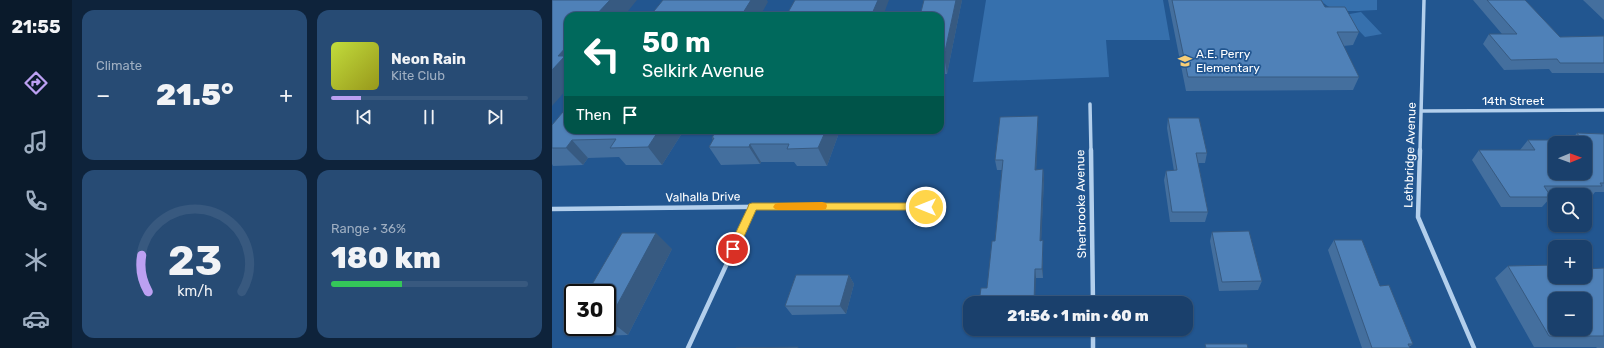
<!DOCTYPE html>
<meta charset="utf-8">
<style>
body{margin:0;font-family:Rubik,sans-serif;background:#274b74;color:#f1f3f6;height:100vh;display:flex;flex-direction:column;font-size:15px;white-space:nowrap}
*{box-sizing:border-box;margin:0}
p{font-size:13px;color:#9fafc2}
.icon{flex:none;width:22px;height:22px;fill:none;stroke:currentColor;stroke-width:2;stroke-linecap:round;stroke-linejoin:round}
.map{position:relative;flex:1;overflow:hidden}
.drawer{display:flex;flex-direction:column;gap:10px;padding:10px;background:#0e233b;width:480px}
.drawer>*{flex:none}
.guide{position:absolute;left:12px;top:12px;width:380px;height:122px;border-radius:12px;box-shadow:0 1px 3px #0004,0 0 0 1px #38597f;background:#00695c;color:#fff;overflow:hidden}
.needle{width:26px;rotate:89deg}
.buttons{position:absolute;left:996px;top:136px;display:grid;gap:8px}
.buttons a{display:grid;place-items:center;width:44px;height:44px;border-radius:8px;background:#1a406c;box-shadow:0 1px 3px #0004,0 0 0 1px #38597f;font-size:20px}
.speed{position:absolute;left:12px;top:284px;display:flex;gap:8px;font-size:20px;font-weight:700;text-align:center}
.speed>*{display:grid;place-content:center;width:52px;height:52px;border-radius:50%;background:#1a406c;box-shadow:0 1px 3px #0004,0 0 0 1px #38597f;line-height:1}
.speed .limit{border:2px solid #111;border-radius:6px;background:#fff;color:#111}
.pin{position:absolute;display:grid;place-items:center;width:34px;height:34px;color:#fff;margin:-17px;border:2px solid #fff;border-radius:50%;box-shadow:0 1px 4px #0007}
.me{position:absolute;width:44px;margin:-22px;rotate:270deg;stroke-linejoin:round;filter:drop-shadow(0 0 3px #0008)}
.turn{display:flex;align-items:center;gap:14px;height:84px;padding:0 12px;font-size:18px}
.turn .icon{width:52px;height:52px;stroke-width:2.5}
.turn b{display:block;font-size:28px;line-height:34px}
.then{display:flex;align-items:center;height:38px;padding:0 12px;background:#0003;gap:8px;font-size:15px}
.big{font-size:30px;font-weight:800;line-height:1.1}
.drawer .tile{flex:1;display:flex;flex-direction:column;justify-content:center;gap:6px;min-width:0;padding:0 14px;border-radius:12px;background:#274b74}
.drawer .dial{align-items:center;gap:0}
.dial svg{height:104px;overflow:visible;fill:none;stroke:#38597f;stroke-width:7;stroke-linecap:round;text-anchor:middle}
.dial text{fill:#f1f3f6;stroke:none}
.song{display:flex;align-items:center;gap:12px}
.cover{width:48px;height:48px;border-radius:6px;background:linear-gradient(135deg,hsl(70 70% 55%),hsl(60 70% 35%))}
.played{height:4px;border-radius:2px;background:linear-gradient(90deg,#bca0f2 15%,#38597f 15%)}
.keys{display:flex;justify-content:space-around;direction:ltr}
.heat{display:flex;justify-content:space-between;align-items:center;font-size:22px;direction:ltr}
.charge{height:6px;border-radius:3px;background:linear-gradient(90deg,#34c759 36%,#38597f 0)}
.drawer .tiles{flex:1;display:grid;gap:10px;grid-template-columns:repeat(2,1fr)}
.trip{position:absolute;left:411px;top:296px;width:230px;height:40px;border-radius:12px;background:#1a406c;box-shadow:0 1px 3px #0004,0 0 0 1px #38597f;font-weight:800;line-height:40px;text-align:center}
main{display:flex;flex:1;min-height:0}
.dock{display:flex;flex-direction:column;width:72px;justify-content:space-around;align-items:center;background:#0a1a2b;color:#9fafc2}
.dock .icon{width:28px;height:28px}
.dock .selected{color:#bca0f2}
.dock b{font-size:18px;color:#f1f3f6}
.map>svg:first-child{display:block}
</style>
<main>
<nav class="dock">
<b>21:55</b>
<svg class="icon selected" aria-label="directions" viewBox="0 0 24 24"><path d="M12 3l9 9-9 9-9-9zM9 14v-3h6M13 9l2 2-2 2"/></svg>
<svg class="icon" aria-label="music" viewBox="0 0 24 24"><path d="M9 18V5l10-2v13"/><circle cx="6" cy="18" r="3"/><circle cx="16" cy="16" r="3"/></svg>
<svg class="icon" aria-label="phone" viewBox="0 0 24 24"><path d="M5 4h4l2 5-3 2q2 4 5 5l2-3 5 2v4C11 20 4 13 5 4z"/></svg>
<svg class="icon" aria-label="climate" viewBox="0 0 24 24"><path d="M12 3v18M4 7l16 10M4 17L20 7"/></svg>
<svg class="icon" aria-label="car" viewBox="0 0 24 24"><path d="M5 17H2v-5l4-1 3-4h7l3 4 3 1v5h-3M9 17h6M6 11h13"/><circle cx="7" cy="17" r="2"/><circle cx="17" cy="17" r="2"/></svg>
</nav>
<section class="drawer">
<div class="tiles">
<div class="tile"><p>Climate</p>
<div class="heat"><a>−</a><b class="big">21.5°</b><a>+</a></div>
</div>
<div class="tile">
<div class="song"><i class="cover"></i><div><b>Neon Rain</b><p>Kite Club</p></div></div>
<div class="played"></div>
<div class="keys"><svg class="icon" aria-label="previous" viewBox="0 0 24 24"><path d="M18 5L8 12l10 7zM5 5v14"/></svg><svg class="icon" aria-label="pause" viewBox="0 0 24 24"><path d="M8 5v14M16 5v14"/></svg><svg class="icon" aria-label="next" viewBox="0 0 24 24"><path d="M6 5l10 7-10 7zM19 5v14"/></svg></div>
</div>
<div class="tile dial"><svg viewBox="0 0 100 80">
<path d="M14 69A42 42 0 1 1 86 69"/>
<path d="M14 69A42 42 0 0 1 9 41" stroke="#bca0f2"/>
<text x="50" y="56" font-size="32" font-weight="700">23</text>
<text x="50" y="72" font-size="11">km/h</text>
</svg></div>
<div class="tile"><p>Range · 36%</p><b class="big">180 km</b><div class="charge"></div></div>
</div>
</section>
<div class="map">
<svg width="1052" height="348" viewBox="0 0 1052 348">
<rect width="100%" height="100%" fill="#225690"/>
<path fill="#3670ad" d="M 434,0 L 611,0 L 618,40 L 554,40 L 557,77 L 421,82 Z
M 769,0 L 825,0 L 825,10 C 809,10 780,16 769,0 Z
M 809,12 L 830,34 L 813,37 L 792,15 Z"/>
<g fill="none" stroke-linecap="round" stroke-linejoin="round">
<path stroke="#b3cfec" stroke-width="3.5" d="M 538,104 L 539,151
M 870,111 L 1052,110
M 868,151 L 872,0"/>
<path stroke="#b3cfec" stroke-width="4.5" d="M 539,150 L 541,303
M 868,150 L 866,217 L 922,348
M 0,209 L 298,206 L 374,207
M 541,329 L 541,348
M 136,348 L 201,207"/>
</g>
<path fill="#446f9e" d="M 410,0 L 395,74 L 388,74 L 388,16 Z
M 616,0 L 769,0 L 773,7 L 807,32 L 801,45 L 791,46 L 807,77 L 801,90 L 634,91 Z
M 921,0 L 973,0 L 1008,37 L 1052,36 L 1052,73 L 1000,73 L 997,69 L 952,70 L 931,44 L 937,34 L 950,34 Z
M 1031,0 L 1052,0 L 1052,20 Z
M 616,118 L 655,153 L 653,163 L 646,163 L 656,212 L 653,222 L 618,222 L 612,180 L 614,171 L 622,171 L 615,128 Z
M 0,125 L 132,130 L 110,165 L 74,165 L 67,157 L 36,158 L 31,165 L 1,166 L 0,164 Z
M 486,126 L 484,170 L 491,169 L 492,179 L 489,240 L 491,250 L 491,278 L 484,278 L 435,288 L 443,241 L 450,170 L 445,170 L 443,160 Z
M 288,130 L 275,166 L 245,166 L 242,162 L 209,162 L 208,164 L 169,165 L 157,147 L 161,140 L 160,138 Z
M 1025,133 L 1052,134 L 1052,192 L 1043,192 L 1040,196 L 1003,195 L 1003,196 L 998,196 L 999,197 L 990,207 L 949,207 L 920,160 L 927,150 L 968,150 L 976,140 L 1019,140 Z
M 660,232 L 710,281 L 706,290 L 667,291 L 658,241 Z
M 782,240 L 828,286 L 861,344 L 857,347 L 858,348 L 810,348 L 776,250 Z
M 120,249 L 76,335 L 40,336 L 28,327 L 55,327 L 55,293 Z
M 956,266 L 1003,277 L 1052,268 L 1052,348 L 1045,348 L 1044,347 L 982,347 L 943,278 Z
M 297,275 L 302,284 L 294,314 L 240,315 L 233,306 Z"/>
<path fill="#375a81" d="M 58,0 L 85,0 L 72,16 L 43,16 Z
M 199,0 L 215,0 L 216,2 L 208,16 L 189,16 Z
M 326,0 L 337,0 L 331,16 L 319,16 Z
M 404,0 L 410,0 L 395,74 L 392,56 Z
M 16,45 L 16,88 L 0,106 L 0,70 L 6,56 Z
M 486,116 L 486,126 L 484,179 L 483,170 Z
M 107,130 L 132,130 L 110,165 L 96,147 Z
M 274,130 L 288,130 L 275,166 L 266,148 Z
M 20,140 L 36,158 L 31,165 L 14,148 Z
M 198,144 L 209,162 L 208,164 L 197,147 Z
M 491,169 L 492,179 L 489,250 L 488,241 Z
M 104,233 L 120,249 L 76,335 L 57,320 Z
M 491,240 L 491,278 L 490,269 Z
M 483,269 L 484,278 L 483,303 L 482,303 Z
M 297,275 L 302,284 L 294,314 L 288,306 Z"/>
<path fill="#4f81b8" stroke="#375a81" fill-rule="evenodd" d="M 0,0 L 58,0 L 43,16 L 16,16 L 16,45 L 6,56 L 13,56 L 0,70 Z
M 111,0 L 199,0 L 189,16 L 98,16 Z
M 243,0 L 326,0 L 319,16 L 234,16 Z
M 372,0 L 404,0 L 392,56 L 388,56 L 388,16 L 368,16 Z
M 620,0 L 769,0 L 773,7 L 793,7 L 807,32 L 785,32 L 807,77 L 636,77 Z
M 935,0 L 973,0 L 1008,37 L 1052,36 L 1052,63 L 1008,63 L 1005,59 L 959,60 L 937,34 L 965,34 Z
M 16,106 L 16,130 L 107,130 L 96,147 L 58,148 L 64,139 L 20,140 L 14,148 L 0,148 L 0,125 Z
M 486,116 L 483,170 L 491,169 L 488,241 L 491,240 L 490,269 L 483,269 L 482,303 L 427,303 L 429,288 L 435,288 L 440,241 L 443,241 L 451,160 L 443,160 L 448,117 Z
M 616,118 L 647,118 L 655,153 L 644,153 L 656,212 L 620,212 L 614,171 L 625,170 Z
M 164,130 L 274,130 L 266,148 L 235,149 L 237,144 L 198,144 L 197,147 L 157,147 L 162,138 L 160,138 Z
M 1025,133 L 1052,134 L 1052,183 L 1048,183 L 1050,186 L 992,186 L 999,197 L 958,197 L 927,150 L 983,150 L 976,140 L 1030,140 ZM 1003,143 L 1033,143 L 1033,173 L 1003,173 Z
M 697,231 L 710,281 L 670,282 L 660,232 Z
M 70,233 L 104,233 L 57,320 L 55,320 L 55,293 L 35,293 Z
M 782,240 L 810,240 L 828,286 L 837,285 L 861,344 L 856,344 L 858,348 L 820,348 Z
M 1003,265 L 1003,277 L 1033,277 L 1033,269 L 1052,268 L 1052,336 L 997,336 L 956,266 ZM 1003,299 L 1033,299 L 1033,329 L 1003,329 Z
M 244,275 L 297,275 L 288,306 L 233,306 Z
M 653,344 L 695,344 L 696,348 L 654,348 Z
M 246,347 L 246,348 L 184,348 Z"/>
<path fill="#ffd54a" stroke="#a68a30" d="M 200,203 L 374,203 L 377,204 L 379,207 L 377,209 L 374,210 L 204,210 L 185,252 L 181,253 L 177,252 L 176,249 L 196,207 L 197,204 Z"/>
<path fill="#f59e0b" d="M 270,202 L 274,203 L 275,206 L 274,209 L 270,210 L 226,210 L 223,209 L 221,207 L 223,204 L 226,203 Z"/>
<defs>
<symbol id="school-bare" viewBox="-9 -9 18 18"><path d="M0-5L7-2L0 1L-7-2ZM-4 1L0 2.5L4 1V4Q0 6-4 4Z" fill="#f8ce76" stroke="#225690" stroke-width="2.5" paint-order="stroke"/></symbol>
</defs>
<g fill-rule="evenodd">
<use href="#school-bare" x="623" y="51" width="20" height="20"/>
</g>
<g text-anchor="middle" stroke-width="3.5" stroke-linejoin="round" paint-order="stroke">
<g font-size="12" fill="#fff" stroke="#225690" text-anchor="start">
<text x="644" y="58">A.E. Perry<tspan x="644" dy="14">Elementary</tspan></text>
</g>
<g font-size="12" fill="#fff" stroke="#225690">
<text x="961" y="105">14th Street</text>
<text transform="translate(858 155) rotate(-88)" y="4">Lethbridge Avenue</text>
<text transform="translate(151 197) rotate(-1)" y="4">Valhalla Drive</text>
<text transform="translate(529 204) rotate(-91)" y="4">Sherbrooke Avenue</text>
</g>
</g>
</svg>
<div class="buttons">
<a><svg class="needle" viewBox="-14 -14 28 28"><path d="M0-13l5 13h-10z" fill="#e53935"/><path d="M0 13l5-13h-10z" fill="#9fafc2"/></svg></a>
<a><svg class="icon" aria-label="search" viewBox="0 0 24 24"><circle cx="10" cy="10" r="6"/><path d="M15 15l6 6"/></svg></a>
<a>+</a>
<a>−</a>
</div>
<div class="speed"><div class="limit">30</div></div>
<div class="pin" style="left:181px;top:249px;background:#d93025"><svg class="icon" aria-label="arrive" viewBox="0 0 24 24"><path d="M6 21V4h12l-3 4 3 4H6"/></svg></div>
<svg class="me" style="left:374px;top:207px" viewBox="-20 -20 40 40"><circle r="17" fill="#ffd54a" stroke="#fff" stroke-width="3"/><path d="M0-11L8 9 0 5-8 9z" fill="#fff"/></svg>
<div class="trip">21:56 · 1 min · 60 m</div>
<div class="guide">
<div class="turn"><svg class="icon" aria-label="left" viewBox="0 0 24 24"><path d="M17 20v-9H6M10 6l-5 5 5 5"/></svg><div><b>50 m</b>Selkirk Avenue</div></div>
<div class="then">Then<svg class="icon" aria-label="arrive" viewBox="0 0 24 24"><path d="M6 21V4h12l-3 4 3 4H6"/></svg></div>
</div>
</div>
</main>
